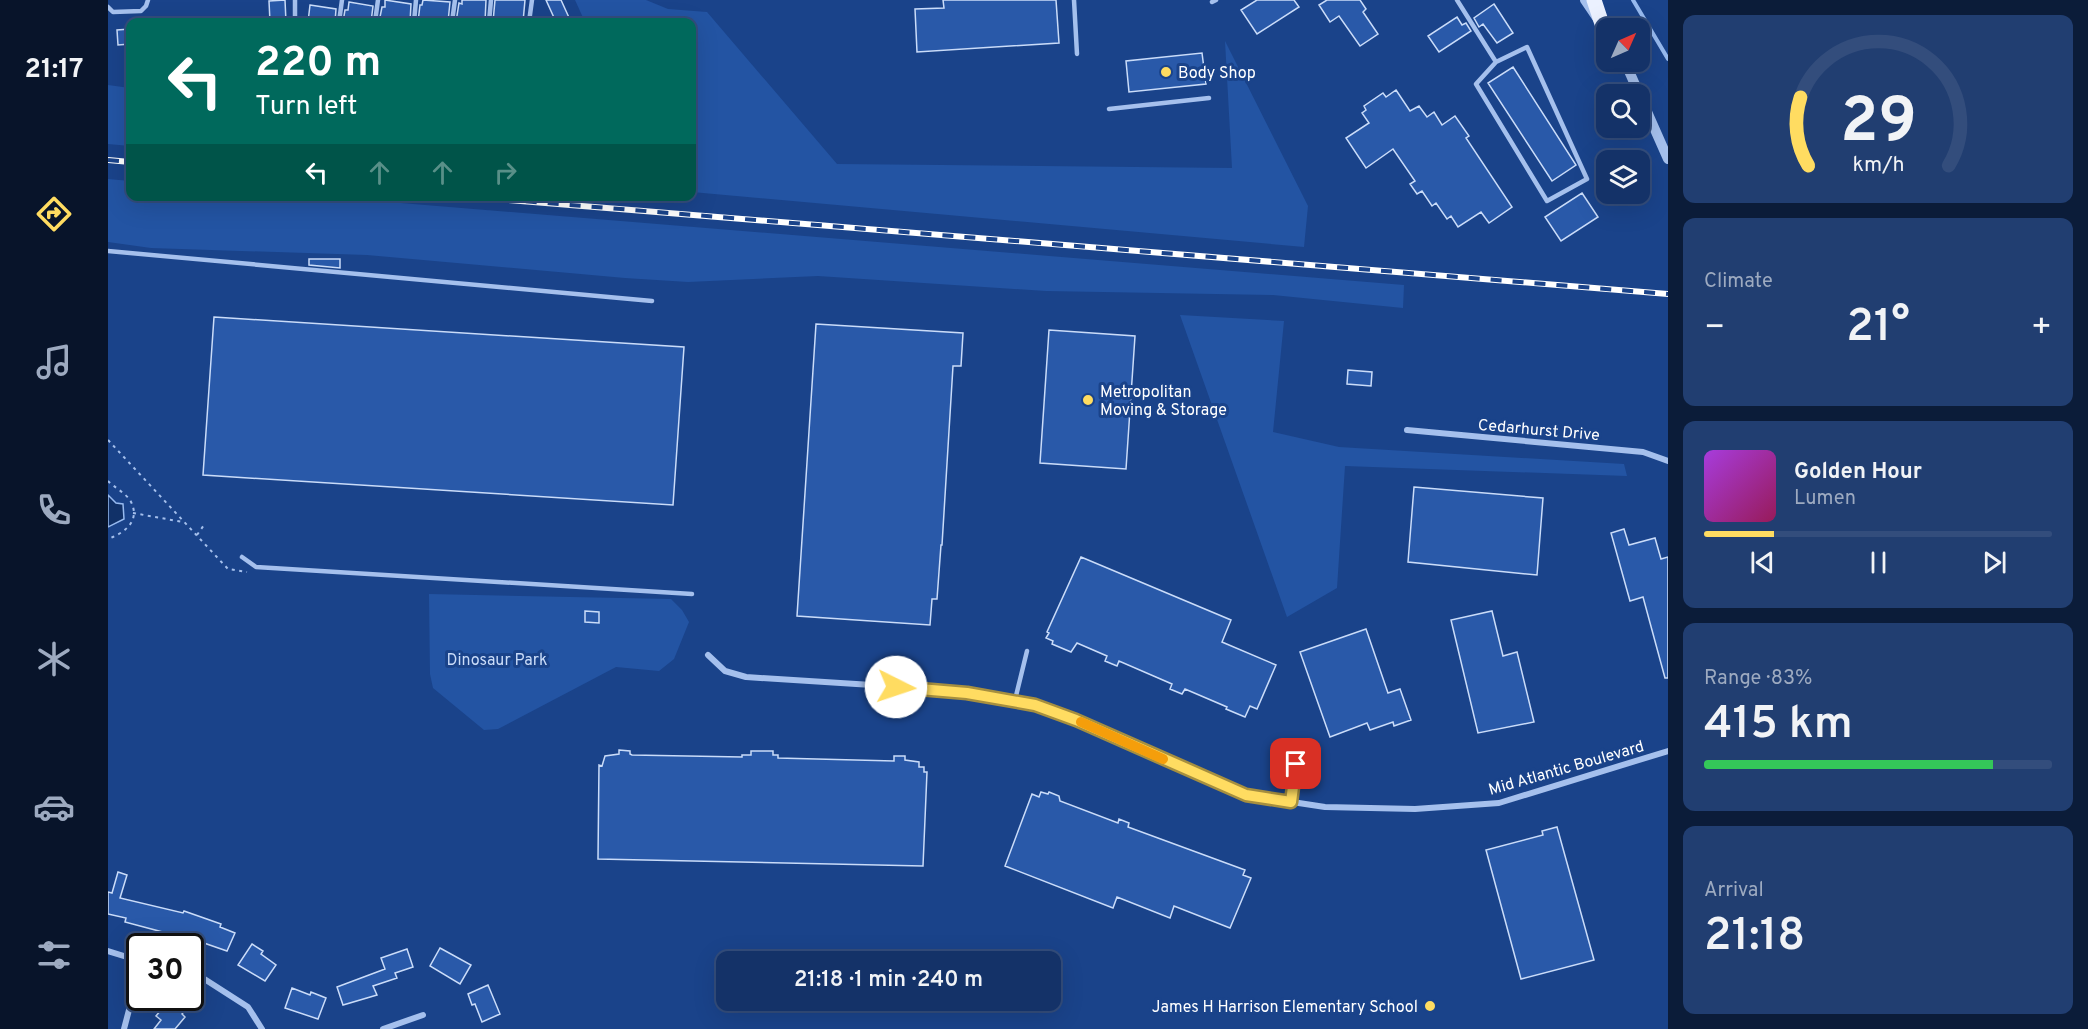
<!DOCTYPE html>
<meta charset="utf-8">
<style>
body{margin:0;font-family:Overpass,sans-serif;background:#213e71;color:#f1f3f6;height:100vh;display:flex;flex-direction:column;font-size:22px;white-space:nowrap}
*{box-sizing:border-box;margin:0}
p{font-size:20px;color:#9daac0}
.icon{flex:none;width:33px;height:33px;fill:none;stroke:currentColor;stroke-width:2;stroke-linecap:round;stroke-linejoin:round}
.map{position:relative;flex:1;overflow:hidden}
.details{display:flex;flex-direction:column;gap:15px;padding:15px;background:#0b1c39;width:420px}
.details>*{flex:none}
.top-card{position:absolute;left:18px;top:18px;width:570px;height:183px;border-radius:12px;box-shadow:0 6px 24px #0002,0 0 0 2px #334d7c;background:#00695c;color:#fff;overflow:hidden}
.needle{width:39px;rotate:45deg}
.controls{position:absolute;left:1488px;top:18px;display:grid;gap:12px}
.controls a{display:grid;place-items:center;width:54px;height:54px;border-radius:12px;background:#143268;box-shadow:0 6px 24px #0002,0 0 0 2px #334d7c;font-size:30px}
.speed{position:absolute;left:18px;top:933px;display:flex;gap:12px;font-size:30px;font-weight:700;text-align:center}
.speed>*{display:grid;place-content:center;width:78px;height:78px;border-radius:50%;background:#143268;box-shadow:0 6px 24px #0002,0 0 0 2px #334d7c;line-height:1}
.speed .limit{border:3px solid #111;border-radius:9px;background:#fff;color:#111}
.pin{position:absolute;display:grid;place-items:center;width:51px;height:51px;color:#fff;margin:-26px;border-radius:12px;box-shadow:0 3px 9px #0006}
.me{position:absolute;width:66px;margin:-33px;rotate:94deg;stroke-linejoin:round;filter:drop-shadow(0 0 4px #0008)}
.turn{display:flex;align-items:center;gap:21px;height:126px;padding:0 30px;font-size:27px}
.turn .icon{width:78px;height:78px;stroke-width:2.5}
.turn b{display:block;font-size:42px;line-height:51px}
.lanes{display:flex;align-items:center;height:57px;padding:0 30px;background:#0003;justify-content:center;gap:30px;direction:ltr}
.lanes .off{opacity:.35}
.big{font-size:45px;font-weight:600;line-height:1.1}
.details .widget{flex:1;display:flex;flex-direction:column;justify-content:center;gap:9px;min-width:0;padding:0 21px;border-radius:12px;background:#213e71}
.details .dial{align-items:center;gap:0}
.dial svg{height:156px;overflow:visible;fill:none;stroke:#334d7c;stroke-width:7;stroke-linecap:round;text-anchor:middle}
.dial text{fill:#f1f3f6;stroke:none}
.song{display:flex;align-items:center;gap:18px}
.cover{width:72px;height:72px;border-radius:9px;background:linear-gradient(135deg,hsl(280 70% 55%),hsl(330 70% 35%))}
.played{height:6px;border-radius:3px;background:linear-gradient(90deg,#ffdc61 20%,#334d7c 20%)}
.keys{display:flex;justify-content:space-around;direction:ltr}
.heat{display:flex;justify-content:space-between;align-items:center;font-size:33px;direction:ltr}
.charge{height:9px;border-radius:4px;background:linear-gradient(90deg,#34c759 83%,#334d7c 0)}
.trip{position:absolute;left:608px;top:951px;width:345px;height:60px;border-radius:12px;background:#143268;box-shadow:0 6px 24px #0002,0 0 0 2px #334d7c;font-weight:600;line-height:60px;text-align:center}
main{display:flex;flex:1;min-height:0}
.menu{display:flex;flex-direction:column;width:108px;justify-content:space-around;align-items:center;background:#08142a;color:#9daac0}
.menu .icon{width:42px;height:42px}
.menu .on{color:#ffdc61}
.menu b{font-size:27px;color:#f1f3f6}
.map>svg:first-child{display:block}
</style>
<main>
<nav class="menu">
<b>21:17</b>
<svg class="icon on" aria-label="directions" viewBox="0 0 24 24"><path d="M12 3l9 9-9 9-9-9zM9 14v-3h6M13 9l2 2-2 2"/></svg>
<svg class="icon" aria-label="music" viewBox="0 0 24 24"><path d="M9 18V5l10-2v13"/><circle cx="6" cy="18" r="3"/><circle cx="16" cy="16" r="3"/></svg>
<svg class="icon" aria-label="phone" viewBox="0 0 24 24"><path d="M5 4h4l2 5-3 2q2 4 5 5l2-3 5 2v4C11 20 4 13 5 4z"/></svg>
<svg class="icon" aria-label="climate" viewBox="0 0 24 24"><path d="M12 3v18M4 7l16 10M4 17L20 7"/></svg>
<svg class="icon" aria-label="car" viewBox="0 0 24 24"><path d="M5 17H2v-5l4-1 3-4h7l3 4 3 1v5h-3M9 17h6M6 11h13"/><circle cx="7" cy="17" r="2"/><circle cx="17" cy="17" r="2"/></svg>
<svg class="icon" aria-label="filters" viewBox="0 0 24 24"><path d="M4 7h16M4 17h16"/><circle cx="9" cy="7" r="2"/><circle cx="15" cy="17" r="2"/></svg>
</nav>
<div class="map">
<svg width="1560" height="1029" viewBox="0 0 1560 1029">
<rect width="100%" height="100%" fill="#1a438a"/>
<path fill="#2354a3" d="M 467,0 L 538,0 L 560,9 L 599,12 L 729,164 L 1124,168 L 1117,41 L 1200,206 L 1196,247 L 584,192 L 584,22 L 477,22 Z
M 0,85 L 22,88 L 22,146 L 0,144 Z
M 0,179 L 22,181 L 22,196 L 220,197 L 1296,285 L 1295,308 L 1165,295 L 938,291 L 710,276 L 580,282 L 517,278 L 259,255 L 43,248 L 0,242 Z
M 1072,315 L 1176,321 L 1165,432 L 1231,447 L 1516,464 L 1519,476 L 1237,466 L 1229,588 L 1179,617 Z
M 321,594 L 563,599 L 574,610 L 581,622 L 566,659 L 551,671 L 508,667 L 390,729 L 376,730 L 325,688 L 322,674 Z"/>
<path fill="#113168" stroke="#97baef" stroke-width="1.5" d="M 0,495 L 8,503 L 15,504 L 16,519 L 0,527 Z"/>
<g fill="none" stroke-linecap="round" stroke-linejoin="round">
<path stroke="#97baef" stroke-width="4" d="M 1525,0 L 1560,59"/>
</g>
<path fill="#2959a9" stroke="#cadcf9" stroke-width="1.5" d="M 177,0 L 178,22 L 162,22 L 161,1 Z
M 277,0 L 303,4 L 302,22 L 271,22 L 274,7 L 277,7 Z
M 315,0 L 342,2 L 340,22 L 310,22 L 312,5 L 314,5 Z
M 354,0 L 378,0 L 377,22 L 348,22 L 351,3 L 354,4 Z
M 387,0 L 417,0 L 415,22 L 385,22 Z
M 438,0 L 453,0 L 463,22 L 448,22 Z
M 835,0 L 948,0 L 951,43 L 809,52 L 807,9 L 836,8 Z
M 1149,0 L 1186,0 L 1191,7 L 1149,34 L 1133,10 Z
M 1219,0 L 1252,0 L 1258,9 L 1255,12 L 1270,34 L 1252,46 L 1231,16 L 1222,22 L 1211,5 Z
M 241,2 L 265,6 L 263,22 L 235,22 L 237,10 L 240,10 Z
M 1386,4 L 1405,33 L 1389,43 L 1375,24 L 1371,27 L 1366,18 Z
M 202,5 L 228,9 L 227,22 L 200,22 Z
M 1349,17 L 1354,25 L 1358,23 L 1363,31 L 1331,52 L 1320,36 Z
M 22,29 L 22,44 L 10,45 L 9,30 Z
M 1094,53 L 1098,84 L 1021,92 L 1018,61 Z
M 1405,67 L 1468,165 L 1444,181 L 1380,83 Z
M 1288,90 L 1302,111 L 1311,106 L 1319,117 L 1326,112 L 1334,125 L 1347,116 L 1361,136 L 1358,138 L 1404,207 L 1381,223 L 1373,212 L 1350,227 L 1343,216 L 1339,219 L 1328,203 L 1324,206 L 1314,191 L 1309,194 L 1302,184 L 1307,181 L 1285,149 L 1258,168 L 1238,138 L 1261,123 L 1254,113 L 1258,110 L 1256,106 L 1275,93 L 1278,97 Z
M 1474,193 L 1490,217 L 1453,241 L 1437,217 Z
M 201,259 L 232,259 L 232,268 L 201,265 Z
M 106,317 L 576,347 L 565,505 L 95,475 Z
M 708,324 L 855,333 L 853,366 L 845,366 L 834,545 L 833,545 L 829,599 L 824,599 L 822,625 L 689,616 Z
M 941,330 L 1027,336 L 1018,469 L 932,463 Z
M 1240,370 L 1264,372 L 1263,386 L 1239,384 Z
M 1306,487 L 1435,498 L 1429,575 L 1300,562 Z
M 1516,529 L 1521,545 L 1547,538 L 1553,559 L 1560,557 L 1560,678 L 1557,678 L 1535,597 L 1522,601 L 1503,533 Z
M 973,557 L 1123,620 L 1114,642 L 1168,665 L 1149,709 L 1142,706 L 1137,717 L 1118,709 L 1119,707 L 1077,689 L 1074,694 L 1062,689 L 1064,684 L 1011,661 L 1009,666 L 997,661 L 999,656 L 969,643 L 963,652 L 944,644 L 945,641 L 938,638 L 941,633 L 939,632 Z
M 477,611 L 491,612 L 491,623 L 477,622 Z
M 1384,611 L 1395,656 L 1409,652 L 1426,722 L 1370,733 L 1343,620 Z
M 1258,629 L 1280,693 L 1292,689 L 1303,720 L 1286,726 L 1285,722 L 1262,730 L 1259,723 L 1222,737 L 1192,652 Z
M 511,750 L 522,751 L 522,754 L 524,755 L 634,757 L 634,755 L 643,755 L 643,751 L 665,751 L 665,755 L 670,755 L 670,758 L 786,761 L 786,756 L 797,756 L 797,760 L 811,762 L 811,767 L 816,767 L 816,772 L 819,772 L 815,866 L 490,859 L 491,765 L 494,766 L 497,756 L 511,754 Z
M 933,792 L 940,794 L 941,792 L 951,796 L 952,801 L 1010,823 L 1011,819 L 1021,823 L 1020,827 L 1137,870 L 1135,875 L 1143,878 L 1122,928 L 1066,906 L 1062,918 L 1009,897 L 1005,908 L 897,866 L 924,794 L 931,797 Z
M 1449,827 L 1486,960 L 1413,979 L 1378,850 L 1435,835 L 1434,831 Z
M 10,872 L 19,875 L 12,898 L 75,913 L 76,911 L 113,924 L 112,927 L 127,933 L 119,951 L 67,933 L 66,935 L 17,922 L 18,918 L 0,914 L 0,892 L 4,893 Z
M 144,944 L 155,951 L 153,954 L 168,965 L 157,981 L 130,965 Z
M 332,948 L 363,965 L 352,984 L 322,966 Z
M 299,949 L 305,967 L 287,973 L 289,978 L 265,986 L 269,995 L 235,1005 L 229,987 L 277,969 L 273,958 Z
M 380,985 L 392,1014 L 374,1022 L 367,1004 L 364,1005 L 360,994 Z
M 184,988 L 202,995 L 203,992 L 218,998 L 210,1019 L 177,1008 Z
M 63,998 L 72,998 L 81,1005 L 74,1014 L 77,1017 L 67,1029 L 46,1029 L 53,1020 L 48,1016 Z"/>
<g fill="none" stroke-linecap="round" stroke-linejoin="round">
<path stroke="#a5c0ed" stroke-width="2" stroke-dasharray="3 4.5" stroke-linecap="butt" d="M 0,440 L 120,569 L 139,572
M 0,481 C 6,487 17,493 22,500 C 34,521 16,533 0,539
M 25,513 L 75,522
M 89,535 L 96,525"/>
<path stroke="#a5c0ed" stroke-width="4.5" d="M 187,0 L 187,22
M 966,0 L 969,54
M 1349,0 L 1388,62
M 1104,2 L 1108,0
M 0,7 L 5,12 L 33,11 L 38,6 L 40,0
M 231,22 L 234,0
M 267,22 L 270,0
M 306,22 L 308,0
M 344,22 L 347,0
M 381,22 L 383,0
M 421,22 L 424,0
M 1419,47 L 1479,179 L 1439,201 L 1368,84 L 1388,62 Z
M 1001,109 L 1101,98
M 0,251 L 544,301
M 134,557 L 148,567 L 584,594
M 907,700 L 919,651
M 1183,802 L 1188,764"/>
<path stroke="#a5c0ed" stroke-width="6" d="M 1299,430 L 1535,452 L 1560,461
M 600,655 L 617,671 L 638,677 L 811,688 L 859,693 L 927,705 L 968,720 L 1138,795 L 1217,807 L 1307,809 L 1391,803 L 1560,751
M 0,951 L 32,961
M 82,972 L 87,973 L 140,1007 L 154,1029
M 16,1029 L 32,968
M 275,1029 L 315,1015"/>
<path stroke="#a5c0ed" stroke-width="10" d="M 1477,0 L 1498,31
M 1517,62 L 1560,159"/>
<path stroke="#ebf1ff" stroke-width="15" d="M 1486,0 L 1494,24"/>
<defs>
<path id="rail" d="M 0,160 L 22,162
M 352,196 L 1560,294"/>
</defs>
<use href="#rail" stroke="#fff" stroke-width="6"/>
<use href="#rail" stroke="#1a438a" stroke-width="4" stroke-dasharray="11" stroke-linecap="butt"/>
</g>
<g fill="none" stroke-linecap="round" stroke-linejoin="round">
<defs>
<path id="route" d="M 788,687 L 859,693 L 927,705 L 968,720 L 1138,795 L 1183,802 L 1188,764"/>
</defs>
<use href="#route" stroke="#a68f3f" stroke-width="15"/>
<use href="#route" stroke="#ffdc61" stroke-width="10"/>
<path stroke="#f59e0b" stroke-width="10" d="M 973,722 L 1055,759"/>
</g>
<g fill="#ffdc61" stroke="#1a438a" stroke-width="2">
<circle cx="1058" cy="72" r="6"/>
<circle cx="980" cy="400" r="6"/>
<circle cx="1322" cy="1006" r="6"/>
</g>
<g text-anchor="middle" stroke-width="6" stroke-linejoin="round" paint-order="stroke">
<g font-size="16" fill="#fff" stroke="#1a438a" text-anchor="start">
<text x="1070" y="78">Body Shop</text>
<text x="992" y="397">Metropolitan<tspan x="992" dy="18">Moving &amp; Storage</tspan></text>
<text x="1310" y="1012" text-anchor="end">James H Harrison Elementary School</text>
</g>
<g font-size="16" fill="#fff" stroke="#1a438a">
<text transform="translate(1431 429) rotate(5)" y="6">Cedarhurst Drive</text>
<text transform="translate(1458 767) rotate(-16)" y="6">Mid Atlantic Boulevard</text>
</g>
<g font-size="16" fill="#cadcf9" stroke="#1a438a">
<text x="389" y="665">Dinosaur Park</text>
</g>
</g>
</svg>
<div class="controls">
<a><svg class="needle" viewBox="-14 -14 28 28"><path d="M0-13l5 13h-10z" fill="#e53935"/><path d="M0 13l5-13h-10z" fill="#9daac0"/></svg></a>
<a><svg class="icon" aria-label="search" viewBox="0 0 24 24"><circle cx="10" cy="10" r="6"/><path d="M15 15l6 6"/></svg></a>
<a><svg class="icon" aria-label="layers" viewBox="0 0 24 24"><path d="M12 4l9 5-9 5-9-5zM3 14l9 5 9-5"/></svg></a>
</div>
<div class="speed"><div class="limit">30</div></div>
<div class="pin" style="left:1188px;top:764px;background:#d93025"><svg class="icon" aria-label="arrive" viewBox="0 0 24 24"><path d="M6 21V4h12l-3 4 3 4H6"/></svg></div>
<svg class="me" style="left:788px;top:687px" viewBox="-20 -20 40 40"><circle r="19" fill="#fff"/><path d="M0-13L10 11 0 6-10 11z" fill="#ffdc61"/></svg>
<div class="trip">21:18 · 1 min · 240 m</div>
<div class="top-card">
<div class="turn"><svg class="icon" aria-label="left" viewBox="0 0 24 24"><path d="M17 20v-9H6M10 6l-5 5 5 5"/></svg><div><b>220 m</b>Turn left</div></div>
<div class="lanes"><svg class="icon" aria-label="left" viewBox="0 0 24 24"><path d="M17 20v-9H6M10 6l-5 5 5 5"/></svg><svg class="icon off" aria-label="ahead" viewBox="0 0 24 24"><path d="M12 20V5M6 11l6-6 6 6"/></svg><svg class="icon off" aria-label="ahead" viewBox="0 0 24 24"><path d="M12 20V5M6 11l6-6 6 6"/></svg><svg class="icon off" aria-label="right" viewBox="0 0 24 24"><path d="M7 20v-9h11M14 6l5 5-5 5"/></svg></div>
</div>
</div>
<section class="details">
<div class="widget dial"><svg viewBox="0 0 100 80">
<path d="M14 69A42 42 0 1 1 86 69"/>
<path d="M14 69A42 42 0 0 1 10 34" stroke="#ffdc61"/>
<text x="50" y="56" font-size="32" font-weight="700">29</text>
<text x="50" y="72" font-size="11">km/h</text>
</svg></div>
<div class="widget"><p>Climate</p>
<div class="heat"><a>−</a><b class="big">21°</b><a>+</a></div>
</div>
<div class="widget">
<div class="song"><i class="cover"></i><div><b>Golden Hour</b><p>Lumen</p></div></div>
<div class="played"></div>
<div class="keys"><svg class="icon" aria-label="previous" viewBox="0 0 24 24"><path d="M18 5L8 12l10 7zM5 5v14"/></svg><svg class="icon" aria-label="pause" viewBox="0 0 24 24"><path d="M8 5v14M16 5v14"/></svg><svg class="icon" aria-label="next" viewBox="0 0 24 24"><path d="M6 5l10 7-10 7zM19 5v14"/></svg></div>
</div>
<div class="widget"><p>Range · 83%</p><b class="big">415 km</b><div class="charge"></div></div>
<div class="widget"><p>Arrival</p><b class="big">21:18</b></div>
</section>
</main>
